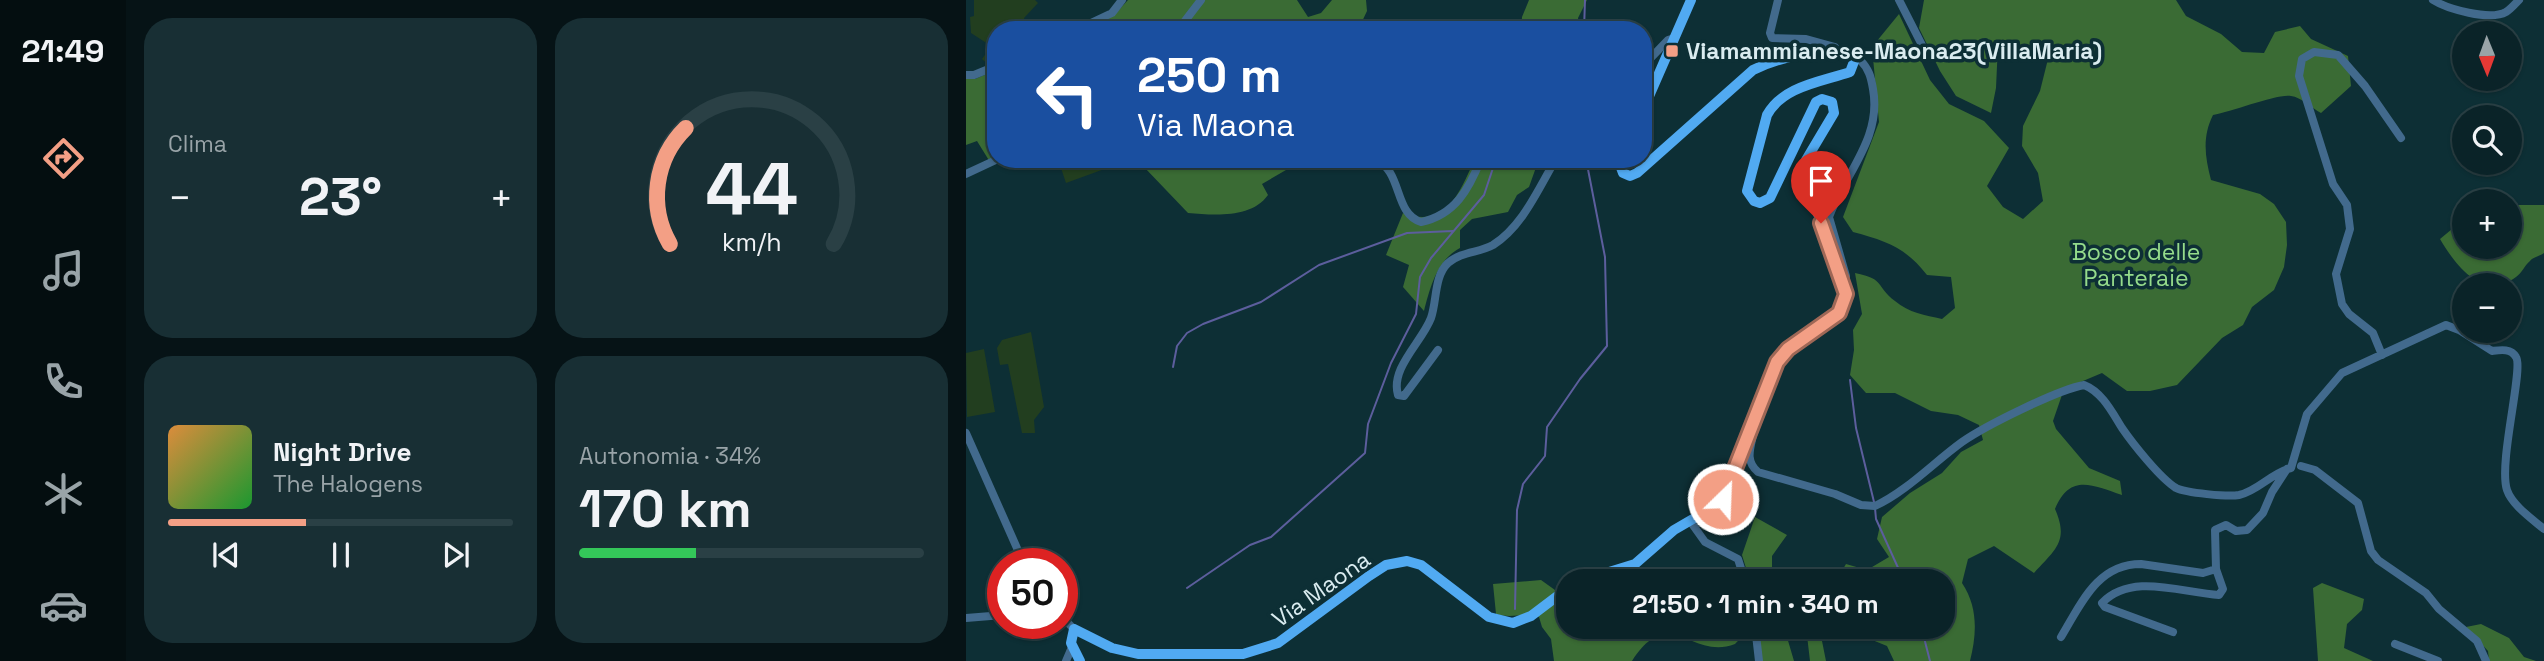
<!DOCTYPE html>
<html lang="it">
<meta charset="utf-8">
<style>
body{margin:0;font-family:"Space Grotesk",sans-serif;background:#182f34;color:#f1f3f6;height:100vh;display:flex;flex-direction:column;font-size:26px;white-space:nowrap}
*{box-sizing:border-box;margin:0}
p{font-size:23px;color:#99a4a8}
.icon{flex:none;width:38px;height:38px;fill:none;stroke:currentColor;stroke-width:2;stroke-linecap:round;stroke-linejoin:round}
.map{position:relative;flex:1;overflow:hidden}
.side{display:flex;flex-direction:column;gap:18px;padding:18px;background:#061316;width:840px}
.side>*{flex:none}
.banner{position:absolute;left:21px;top:21px;width:665px;height:147px;border-radius:28px;box-shadow:0 2px 5px #0004,0 0 0 2px #2a4045;background:#1a4fa0;color:#fff;overflow:hidden}
.needle{width:46px;rotate:179deg}
.buttons{position:absolute;left:1486px;top:21px;display:grid;gap:14px}
.buttons a{display:grid;place-items:center;width:70px;height:70px;border-radius:50%;background:#0a2328;box-shadow:0 2px 5px #0004,0 0 0 2px #2a4045;font-size:35px}
.speed{position:absolute;left:21px;top:548px;display:flex;gap:14px;font-size:35px;font-weight:700;text-align:center}
.speed>*{display:grid;place-content:center;width:91px;height:91px;border-radius:50%;background:#0a2328;box-shadow:0 2px 5px #0004,0 0 0 2px #2a4045;line-height:1}
.speed .limit{border:10px solid #d22;background:#fff;color:#111}
.pin{position:absolute;display:grid;place-items:center;width:60px;height:60px;color:#fff;margin:-72px -30px;border-radius:50% 50% 50% 0;rotate:-45deg;box-shadow:0 0 7px #0007}
.pin .icon{rotate:45deg}
.me{position:absolute;width:77px;margin:-38px;rotate:24deg;stroke-linejoin:round;filter:drop-shadow(0 0 5px #0008)}
.turn{display:flex;align-items:center;gap:24px;height:147px;padding:0 35px;font-size:32px}
.turn .icon{width:91px;height:91px;stroke-width:2.5}
.turn b{display:block;font-size:49px;line-height:60px}
.big{font-size:52px;font-weight:800;line-height:1.1}
.side .tile{flex:1;display:flex;flex-direction:column;justify-content:center;gap:10px;min-width:0;padding:0 24px;border-radius:28px;background:#182f34}
.side .dial{align-items:center;gap:0}
.dial svg{height:182px;overflow:visible;fill:none;stroke:#2a4045;stroke-width:7;stroke-linecap:round;text-anchor:middle}
.dial text{fill:#f1f3f6;stroke:none}
.song{display:flex;align-items:center;gap:21px}
.cover{width:84px;height:84px;border-radius:10px;background:linear-gradient(135deg,hsl(30 70% 55%),hsl(130 70% 35%))}
.played{height:7px;border-radius:4px;background:linear-gradient(90deg,#f39f85 40%,#2a4045 40%)}
.keys{display:flex;justify-content:space-around;direction:ltr}
.heat{display:flex;justify-content:space-between;align-items:center;font-size:38px;direction:ltr}
.charge{height:10px;border-radius:5px;background:linear-gradient(90deg,#34c759 34%,#2a4045 0)}
.side .tiles{flex:1;display:grid;gap:18px;grid-template-columns:repeat(2,1fr)}
.trip{position:absolute;left:590px;top:569px;width:399px;height:70px;border-radius:28px;background:#0a2328;box-shadow:0 2px 5px #0004,0 0 0 2px #2a4045;font-weight:800;line-height:70px;text-align:center}
main{display:flex;flex:1;min-height:0}
.dock{display:flex;flex-direction:column;width:126px;justify-content:space-around;align-items:center;background:#040e10;color:#99a4a8}
.dock .icon{width:49px;height:49px}
.dock .active{color:#f39f85}
.dock b{font-size:32px;color:#f1f3f6}
.map>svg:first-child{display:block}
</style>
<main>
<nav class="dock">
<b>21:49</b>
<svg class="icon active" aria-label="directions" viewBox="0 0 24 24"><path d="M12 3l9 9-9 9-9-9zM9 14v-3h6M13 9l2 2-2 2"/></svg>
<svg class="icon" aria-label="music" viewBox="0 0 24 24"><path d="M9 18V5l10-2v13"/><circle cx="6" cy="18" r="3"/><circle cx="16" cy="16" r="3"/></svg>
<svg class="icon" aria-label="phone" viewBox="0 0 24 24"><path d="M5 4h4l2 5-3 2q2 4 5 5l2-3 5 2v4C11 20 4 13 5 4z"/></svg>
<svg class="icon" aria-label="climate" viewBox="0 0 24 24"><path d="M12 3v18M4 7l16 10M4 17L20 7"/></svg>
<svg class="icon" aria-label="car" viewBox="0 0 24 24"><path d="M5 17H2v-5l4-1 3-4h7l3 4 3 1v5h-3M9 17h6M6 11h13"/><circle cx="7" cy="17" r="2"/><circle cx="17" cy="17" r="2"/></svg>
</nav>
<section class="side">
<div class="tiles">
<div class="tile"><p>Clima</p>
<div class="heat"><a>−</a><b class="big">23°</b><a>+</a></div>
</div>
<div class="tile dial"><svg viewBox="0 0 100 80">
<path d="M14 69A42 42 0 1 1 86 69"/>
<path d="M14 69A42 42 0 0 1 21 18" stroke="#f39f85"/>
<text x="50" y="56" font-size="32" font-weight="700">44</text>
<text x="50" y="72" font-size="11">km/h</text>
</svg></div>
<div class="tile">
<div class="song"><i class="cover"></i><div><b>Night Drive</b><p>The Halogens</p></div></div>
<div class="played"></div>
<div class="keys"><svg class="icon" aria-label="previous" viewBox="0 0 24 24"><path d="M18 5L8 12l10 7zM5 5v14"/></svg><svg class="icon" aria-label="pause" viewBox="0 0 24 24"><path d="M8 5v14M16 5v14"/></svg><svg class="icon" aria-label="next" viewBox="0 0 24 24"><path d="M6 5l10 7-10 7zM19 5v14"/></svg></div>
</div>
<div class="tile"><p>Autonomia · 34%</p><b class="big">170 km</b><div class="charge"></div></div>
</div>
</section>
<div class="map">
<svg width="1578" height="661" viewBox="0 0 1578 661">
<rect width="100%" height="100%" fill="#0d2f35"/>
<path fill="#223e1f" d="M 8,0 L 69,0 L 72,3 L 58,18 L 62,30 L 30,30 L 30,61 L 24,66 L 16,59 L 25,46 L 5,33 L 4,17 L 8,16 Z
M 92,159 L 166,159 L 100,183 Z
M 65,332 L 78,407 L 68,420 L 69,433 L 56,433 L 42,364 L 34,365 L 31,348 L 36,340 Z
M 18,349 L 29,412 L 1,417 L 0,353 Z"/>
<path fill="#3a6b34" d="M 162,0 L 331,0 L 342,17 L 355,13 L 366,0 L 400,0 L 401,11 L 392,30 L 118,30 L 149,14 Z
M 563,0 L 621,0 L 612,18 L 614,30 L 555,30 L 556,17 Z
M 958,0 L 1210,0 L 1220,16 L 1255,34 L 1276,52 L 1298,53 L 1309,32 L 1334,26 L 1345,39 L 1382,56 L 1385,86 L 1355,113 C 1346,108 1335,97 1325,96 C 1310,94 1266,112 1247,115 C 1236,137 1239,157 1245,180 L 1294,194 L 1308,204 L 1320,222 L 1321,245 L 1318,267 L 1308,290 L 1286,307 L 1277,325 L 1256,338 L 1211,385 L 1184,391 L 1161,391 L 1136,373 L 1098,389 L 1087,421 L 1090,429 L 1123,468 L 1154,481 L 1156,495 C 1126,485 1104,473 1089,509 C 1103,541 1090,549 1068,573 L 1028,546 L 1002,559 L 996,583 C 1012,607 1011,633 1004,661 L 928,661 L 921,646 L 894,635 L 890,627 L 976,626 L 976,581 L 876,581 L 873,576 L 880,564 L 901,570 L 923,557 L 911,539 L 916,517 L 944,493 L 976,473 L 995,452 L 1017,440 L 1013,425 L 992,415 L 965,411 L 929,393 L 900,393 L 884,375 L 888,350 L 887,330 L 896,314 L 889,273 C 921,280 908,285 929,301 C 943,313 959,315 976,319 L 989,308 L 985,277 L 961,275 C 939,247 920,241 887,232 L 877,217 L 913,122 L 906,47 L 933,14 L 964,80 L 983,104 L 1018,121 L 1043,148 L 1021,186 L 1037,207 L 1057,219 L 1077,201 L 1072,173 L 1056,146 L 1057,126 L 1074,91 L 1083,55 L 1074,46 L 1032,44 L 1030,88 L 1025,113 L 990,96 L 974,71 L 953,28 Z
M 30,70 L 30,159 L 24,162 L 11,141 L 0,145 L 0,77 L 9,79 Z
M 175,159 L 339,159 L 296,184 L 302,195 C 285,219 247,215 222,213 L 178,167 Z
M 509,159 L 573,159 L 563,187 L 551,195 L 542,212 L 506,219 L 494,230 L 494,248 C 471,260 464,288 458,311 L 437,287 L 443,265 L 420,255 L 437,213 C 481,229 493,193 509,159 Z
M 1544,205 L 1578,205 L 1578,253 C 1574,256 1567,257 1564,261 C 1558,266 1556,273 1550,277 C 1517,302 1490,266 1474,239 L 1498,219 L 1498,247 L 1544,247 Z
M 789,517 L 821,535 L 806,556 L 806,581 L 784,581 L 776,555 Z
M 575,580 L 589,590 L 602,586 L 602,626 L 782,627 C 780,634 775,638 769,644 C 726,661 703,603 666,661 L 588,661 L 585,639 L 576,627 L 573,617 C 558,612 546,619 530,614 L 527,584 Z
M 1356,583 L 1398,599 L 1396,610 L 1381,624 L 1378,648 L 1407,661 L 1352,661 L 1347,588 Z
M 1515,624 L 1543,638 L 1558,657 L 1570,661 L 1523,661 L 1522,651 L 1500,627 Z
M 792,627 L 818,627 L 828,661 L 796,661 Z
M 840,627 L 854,631 L 860,661 L 844,661 Z"/>
<g fill="none" stroke-linecap="round" stroke-linejoin="round">
<path stroke="#5c5e9d" stroke-width="2" d="M 618,30 L 619,0
M 207,367 L 211,346 L 221,333 L 237,324 L 295,302 L 353,265 L 441,233 L 487,231
M 884,380 L 890,428 L 908,502
M 909,508 L 910,519 L 938,581
M 221,588 L 284,545 L 305,537 L 399,453 L 402,424 L 425,363 L 450,314 L 454,277 L 465,258 L 518,195 L 530,159
M 549,609 L 551,510 L 557,484 L 579,456 L 581,427 L 614,379 L 641,346 L 639,257 L 620,159
M 955,626 L 964,661"/>
<path stroke="#426a8d" stroke-width="8" d="M 812,0 L 804,33 L 806,38 L 840,39 L 869,47 L 871,51
M 933,0 L 957,47
M 1467,0 C 1481,9 1524,21 1540,12 C 1545,9 1549,4 1553,0
M 110,30 L 146,13 L 156,0
M 212,30 L 235,0
M 677,66 L 702,40 L 708,38
M 0,75 L 8,75 L 30,66
M 409,160 C 437,170 427,213 455,222 C 489,215 503,189 515,159
M 0,174 L 32,159
M 880,288 L 880,276 L 863,217 C 879,173 916,139 907,89 C 905,77 903,69 894,60 L 889,59
M 472,350 L 438,396 L 432,395 C 424,368 456,342 465,318 C 471,301 468,276 482,263 C 496,251 513,253 527,245 C 557,226 572,189 590,159
M 1416,355 L 1407,333 L 1383,314 L 1376,304 L 1370,274 L 1384,229 L 1381,205 L 1367,184 L 1333,76 L 1336,59 L 1348,52 L 1372,55 L 1399,86 L 1435,138
M 788,431 C 785,447 778,460 792,472 L 869,494 L 895,505 L 909,506 C 941,491 967,463 996,442 C 1019,426 1091,390 1118,385 C 1136,392 1146,412 1156,428 C 1167,444 1194,478 1210,488 C 1220,493 1262,497 1273,495 C 1292,491 1305,473 1325,468 L 1341,414 L 1376,373 L 1480,325 L 1493,330 L 1526,351 C 1534,350 1545,348 1550,357 C 1558,368 1532,463 1541,490 C 1546,505 1566,519 1578,529
M 0,433 L 58,564
M 1335,466 L 1349,470 L 1392,503 L 1405,551 L 1412,560 L 1460,593 L 1473,609 L 1511,641 L 1520,661
M 724,521 L 739,542 L 772,559 L 779,581
M 96,617 L 108,629
M 0,618 L 37,615
M 789,626 L 793,661
M 1207,632 L 1139,607 L 1136,603 C 1166,572 1216,593 1253,595 L 1257,589 L 1250,569
M 1095,637 C 1115,604 1131,564 1175,564 L 1237,573 L 1250,569 L 1249,530 L 1260,525 L 1270,531 L 1281,530 L 1297,513 L 1306,492 L 1321,469
M 1429,644 L 1472,661
M 100,661 L 106,647"/>
<path stroke="#51aaf2" stroke-width="10" d="M 677,110 L 725,0
M 614,581 L 669,564 L 708,530 L 751,505 L 761,492 L 811,362 L 822,349 L 873,312 L 880,294 L 840,179 L 840,160 L 868,113 L 866,102 L 856,99 L 850,102 L 804,198 L 794,203 L 788,201 L 781,191 L 801,115 C 817,86 855,82 884,72 L 889,59 L 883,52 C 857,47 811,58 787,70 L 671,173 L 664,176 L 657,173 L 654,165 L 656,159
M 114,661 L 105,643 L 108,629 L 146,648 L 172,654 L 277,654 L 312,643 L 403,576 L 420,565 L 441,561 L 455,565 L 523,617 L 547,623 L 565,616 L 602,588"/>
</g>
<g fill="none" stroke-linecap="round" stroke-linejoin="round">
<defs>
<path id="route" d="M 757,499 L 811,362 L 822,349 L 873,313 L 880,294 L 855,223"/>
</defs>
<use href="#route" stroke="#9e6756" stroke-width="18"/>
<use href="#route" stroke="#f39f85" stroke-width="12"/>
</g>
<rect fill="#f39f85" stroke="#0d2f35" stroke-width="2.5" x="699" y="44" width="14" height="14" rx="3.5"/>
<g text-anchor="middle" stroke-width="7" stroke-linejoin="round" paint-order="stroke">
<g font-size="23" font-weight="bold" fill="#daecf0" stroke="#0d2f35" text-anchor="start">
<text x="720" y="59">Viamammianese-Maona23(VillaMaria)</text>
</g>
<g font-size="23" fill="#95db8b" stroke="#0d2f35">
<text x="1170" y="260">Bosco delle<tspan x="1170" dy="26">Panteraie</tspan></text>
</g>
<g font-size="23" fill="#daecf0" stroke="#0d2f35">
<text transform="translate(355 589) rotate(-35)" y="8">Via Maona</text>
</g>
</g>
</svg>
<div class="buttons">
<a><svg class="needle" viewBox="-14 -14 28 28"><path d="M0-13l5 13h-10z" fill="#e53935"/><path d="M0 13l5-13h-10z" fill="#99a4a8"/></svg></a>
<a><svg class="icon" aria-label="search" viewBox="0 0 24 24"><circle cx="10" cy="10" r="6"/><path d="M15 15l6 6"/></svg></a>
<a>+</a>
<a>−</a>
</div>
<div class="speed"><div class="limit">50</div></div>
<div class="pin" style="left:855px;top:223px;background:#d93025"><svg class="icon" aria-label="arrive" viewBox="0 0 24 24"><path d="M6 21V4h12l-3 4 3 4H6"/></svg></div>
<svg class="me" style="left:757px;top:499px" viewBox="-20 -20 40 40"><circle r="17" fill="#f39f85" stroke="#fff" stroke-width="3"/><path d="M0-11L8 9 0 5-8 9z" fill="#fff"/></svg>
<div class="trip">21:50 · 1 min · 340 m</div>
<div class="banner">
<div class="turn"><svg class="icon" aria-label="left" viewBox="0 0 24 24"><path d="M17 20v-9H6M10 6l-5 5 5 5"/></svg><div><b>250 m</b>Via Maona</div></div>
</div>
</div>
</main>
